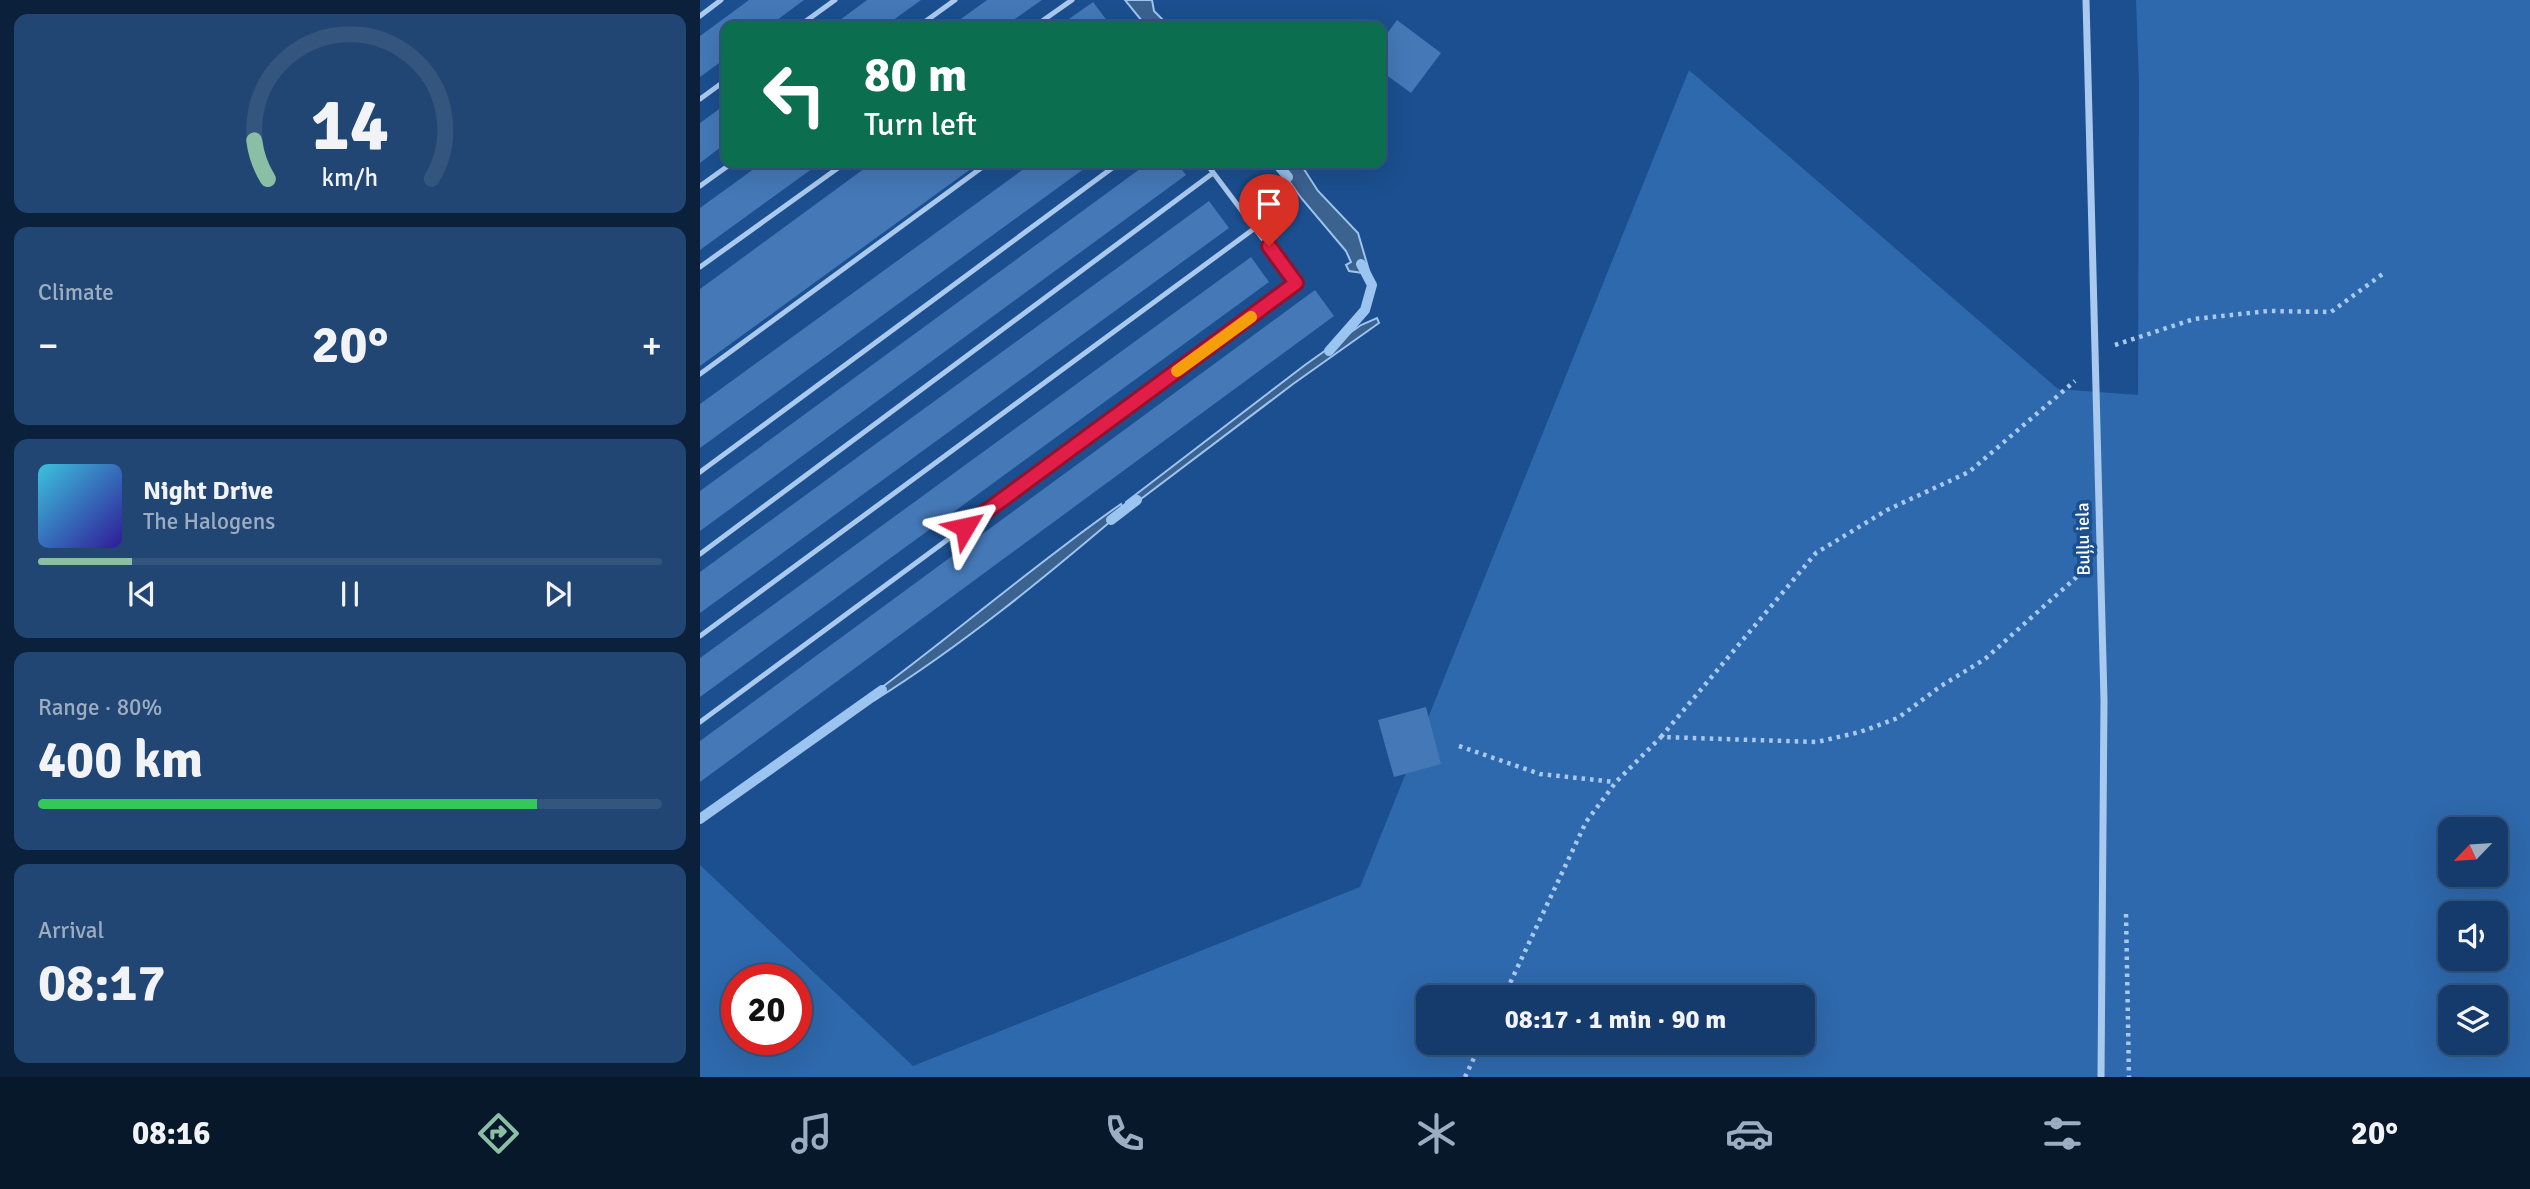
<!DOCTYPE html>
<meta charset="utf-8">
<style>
body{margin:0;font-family:Signika,sans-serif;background:#214673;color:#f1f3f6;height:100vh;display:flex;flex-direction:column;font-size:26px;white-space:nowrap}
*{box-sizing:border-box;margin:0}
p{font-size:23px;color:#9dadc1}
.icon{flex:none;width:38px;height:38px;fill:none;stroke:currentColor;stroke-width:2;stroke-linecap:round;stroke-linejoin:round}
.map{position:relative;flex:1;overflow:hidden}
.details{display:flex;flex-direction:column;gap:14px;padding:14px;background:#0b203b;width:700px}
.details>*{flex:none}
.hud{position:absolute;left:21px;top:21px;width:665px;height:147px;border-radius:14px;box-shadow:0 7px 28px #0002,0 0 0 2px #33557e;background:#0b6e4f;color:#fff;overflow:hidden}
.needle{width:46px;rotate:245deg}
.controls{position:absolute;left:1738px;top:817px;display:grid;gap:14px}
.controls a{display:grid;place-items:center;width:70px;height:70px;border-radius:14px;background:#143b6b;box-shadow:0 7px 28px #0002,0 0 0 2px #33557e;font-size:35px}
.speed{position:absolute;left:21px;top:964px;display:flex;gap:14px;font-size:35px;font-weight:700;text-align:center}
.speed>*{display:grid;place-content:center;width:91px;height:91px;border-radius:50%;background:#143b6b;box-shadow:0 7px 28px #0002,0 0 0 2px #33557e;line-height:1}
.speed .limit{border:10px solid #d22;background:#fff;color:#111}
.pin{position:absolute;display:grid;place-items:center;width:60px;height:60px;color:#fff;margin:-72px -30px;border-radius:50% 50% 50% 0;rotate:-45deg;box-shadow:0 0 7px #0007}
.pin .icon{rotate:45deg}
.me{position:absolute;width:77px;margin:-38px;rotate:54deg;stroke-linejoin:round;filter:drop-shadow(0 0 5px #0008)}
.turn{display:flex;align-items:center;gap:24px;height:147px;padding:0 28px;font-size:32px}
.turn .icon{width:91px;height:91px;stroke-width:2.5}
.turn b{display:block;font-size:49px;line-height:60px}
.big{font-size:52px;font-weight:700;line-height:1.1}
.details .widget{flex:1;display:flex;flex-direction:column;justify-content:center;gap:10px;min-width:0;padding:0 24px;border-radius:14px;background:#214673}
.details .dial{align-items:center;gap:0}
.dial svg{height:182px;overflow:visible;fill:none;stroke:#33557e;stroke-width:7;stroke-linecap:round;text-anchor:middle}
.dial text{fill:#f1f3f6;stroke:none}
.song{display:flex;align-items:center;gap:21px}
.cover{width:84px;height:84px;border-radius:10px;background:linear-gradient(135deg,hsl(190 70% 55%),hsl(250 70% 35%))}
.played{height:7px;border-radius:4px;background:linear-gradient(90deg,#8abfa5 15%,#33557e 15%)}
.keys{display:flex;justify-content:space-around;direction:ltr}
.heat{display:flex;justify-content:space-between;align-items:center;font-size:38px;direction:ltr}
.charge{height:10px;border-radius:5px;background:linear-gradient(90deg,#34c759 80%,#33557e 0)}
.trip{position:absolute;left:716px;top:985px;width:399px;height:70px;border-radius:14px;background:#143b6b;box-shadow:0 7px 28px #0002,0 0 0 2px #33557e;font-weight:700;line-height:70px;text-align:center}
.menu{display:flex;height:112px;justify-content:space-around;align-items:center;background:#08182b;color:#9dadc1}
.menu .icon{width:49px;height:49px}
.menu .on{color:#8abfa5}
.menu b{font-size:32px;color:#f1f3f6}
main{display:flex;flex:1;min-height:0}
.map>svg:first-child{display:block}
</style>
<main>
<section class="details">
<div class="widget dial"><svg viewBox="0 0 100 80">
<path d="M14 69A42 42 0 1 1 86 69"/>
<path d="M14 69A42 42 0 0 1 8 52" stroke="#8abfa5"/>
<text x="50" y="56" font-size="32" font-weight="700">14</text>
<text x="50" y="72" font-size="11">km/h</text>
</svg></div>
<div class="widget"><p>Climate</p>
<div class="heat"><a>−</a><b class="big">20°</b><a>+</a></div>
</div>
<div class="widget">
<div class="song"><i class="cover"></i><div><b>Night Drive</b><p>The Halogens</p></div></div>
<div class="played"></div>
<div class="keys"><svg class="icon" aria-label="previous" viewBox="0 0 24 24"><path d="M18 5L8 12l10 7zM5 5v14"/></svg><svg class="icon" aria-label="pause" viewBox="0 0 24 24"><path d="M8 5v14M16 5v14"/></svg><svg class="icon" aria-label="next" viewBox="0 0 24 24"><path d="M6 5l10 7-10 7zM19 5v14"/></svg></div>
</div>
<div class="widget"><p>Range · 80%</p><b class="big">400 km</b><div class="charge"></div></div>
<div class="widget"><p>Arrival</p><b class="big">08:17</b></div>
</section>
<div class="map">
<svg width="1830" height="1077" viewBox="0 0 1830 1077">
<rect width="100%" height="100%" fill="#1b4f8f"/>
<path fill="#2e69ad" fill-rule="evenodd" d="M 1436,0 L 1830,0 L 1830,1077 L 0,1077 L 0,865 L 213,1066 L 660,887 L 989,70 L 1358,389 L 1438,395 L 1439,83 ZM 1750,830 L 1796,830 L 1796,875 L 1750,875 ZM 1750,914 L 1796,914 L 1796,959 L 1750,959 ZM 37,980 L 96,980 L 96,1040 L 37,1040 ZM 728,998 L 1102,998 L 1102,1043 L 728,1043 ZM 1750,998 L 1796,998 L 1796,1043 L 1750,1043 Z"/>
<path fill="#3c6290" stroke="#9cc4f0" stroke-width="2" d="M 425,0 L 452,0 L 454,11 L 469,26 L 446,26 Z
M 576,163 L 600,163 L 618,191 L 658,233 L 670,274 L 649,271 L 646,265 L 651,262 L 646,251 L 602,199 Z
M 677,318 L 679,323 L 593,384 L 429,508 L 426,502 L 605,365 L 661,325 Z
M 421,504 L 424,510 C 344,578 264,644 175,700 L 173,694 C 257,632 335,564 421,504 Z"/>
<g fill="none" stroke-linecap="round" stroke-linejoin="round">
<path stroke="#9cc4f0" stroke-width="10" d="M 576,163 L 588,177
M 629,351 L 665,310 L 672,285 L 661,264
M 411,520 L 437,500
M 0,819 L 182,690"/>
</g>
<path fill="#4478b7" d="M 49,0 L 104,0 L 69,26 L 26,26 L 26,58 L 0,77 L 0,36 Z
M 167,0 L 221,0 L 185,26 L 132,26 Z
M 287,0 L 342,0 L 305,26 L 251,26 Z
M 393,2 L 411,26 L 359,26 Z
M 697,20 L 741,53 L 711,93 L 681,71 L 681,42 Z
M 26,104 L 26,143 L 0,163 L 0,123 Z
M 62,163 L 120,163 L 0,250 L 0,208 Z
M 172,163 L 279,163 L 0,366 L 0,289 Z
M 332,163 L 392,163 L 0,448 L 0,404 Z
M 448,163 L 477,163 L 486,175 L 0,531 L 0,491 Z
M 509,201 L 529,228 L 0,613 L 0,572 Z
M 551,257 L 569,282 L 0,697 L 0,658 Z
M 615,290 L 634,316 L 0,782 L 0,741 Z
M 726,707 L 741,764 L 694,777 L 678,720 Z"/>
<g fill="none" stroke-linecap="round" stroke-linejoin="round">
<path stroke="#a9c9ee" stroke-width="4.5" stroke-dasharray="3.5 5" stroke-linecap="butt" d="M 1415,345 L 1494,319 L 1568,311 L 1631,312 L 1684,273
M 961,737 L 1116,553 L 1187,510 L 1269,472 L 1375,381
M 759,746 L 840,774 L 915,782
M 1426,914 L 1429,1077
M 803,998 L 886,822 L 916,782 L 961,737 L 1117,742 L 1160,732 L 1198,718 L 1241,686 L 1285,659 L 1380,574
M 765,1077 L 781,1043"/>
<path stroke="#a9c9ee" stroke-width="5" d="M 0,16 L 21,0
M 99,26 L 135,0
M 219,26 L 255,0
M 335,26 L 372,0
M 0,99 L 26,80
M 0,186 L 32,163
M 0,267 L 145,163
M 0,374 L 288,163
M 0,472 L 419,163
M 0,554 L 513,173
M 0,636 L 555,228
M 0,722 L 596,283 L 506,163"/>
<path stroke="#a9c9ee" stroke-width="7" d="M 1386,0 L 1404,700 L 1401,1077"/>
</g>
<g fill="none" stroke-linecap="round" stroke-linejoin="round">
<defs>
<path id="route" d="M 265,527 L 596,283 L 569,246"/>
</defs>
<use href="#route" stroke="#92132f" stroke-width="18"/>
<use href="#route" stroke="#e11d48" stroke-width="12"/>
<path stroke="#f59e0b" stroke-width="12" d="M 477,371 L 551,317"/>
</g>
<g text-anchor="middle" stroke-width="7" stroke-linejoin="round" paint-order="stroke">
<g font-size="18" fill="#fff" stroke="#1b4f8f">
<text transform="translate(1383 539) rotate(-91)" y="6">Buļļu iela</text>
</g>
</g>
</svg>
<div class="controls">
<a><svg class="needle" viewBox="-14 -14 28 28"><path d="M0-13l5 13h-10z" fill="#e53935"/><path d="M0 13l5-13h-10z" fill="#9dadc1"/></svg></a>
<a><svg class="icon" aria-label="sound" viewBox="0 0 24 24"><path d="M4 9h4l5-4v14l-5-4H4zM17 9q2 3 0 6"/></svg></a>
<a><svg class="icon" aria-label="layers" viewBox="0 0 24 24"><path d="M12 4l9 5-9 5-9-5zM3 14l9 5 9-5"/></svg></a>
</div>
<div class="speed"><div class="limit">20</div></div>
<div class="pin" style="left:569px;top:246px;background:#d93025"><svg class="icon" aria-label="arrive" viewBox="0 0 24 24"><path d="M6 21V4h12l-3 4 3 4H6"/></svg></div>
<svg class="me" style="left:265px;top:527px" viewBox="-20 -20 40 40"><path d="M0-17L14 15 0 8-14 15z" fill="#e11d48" stroke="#fff" stroke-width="4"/></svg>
<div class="trip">08:17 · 1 min · 90 m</div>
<div class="hud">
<div class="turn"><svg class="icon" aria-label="left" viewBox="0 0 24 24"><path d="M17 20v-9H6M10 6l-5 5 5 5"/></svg><div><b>80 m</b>Turn left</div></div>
</div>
</div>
</main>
<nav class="menu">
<b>08:16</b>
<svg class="icon on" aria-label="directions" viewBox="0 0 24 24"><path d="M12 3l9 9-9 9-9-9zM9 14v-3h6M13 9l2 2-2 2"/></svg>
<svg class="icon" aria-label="music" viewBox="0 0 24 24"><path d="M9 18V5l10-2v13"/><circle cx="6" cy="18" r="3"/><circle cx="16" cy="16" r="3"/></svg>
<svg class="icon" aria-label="phone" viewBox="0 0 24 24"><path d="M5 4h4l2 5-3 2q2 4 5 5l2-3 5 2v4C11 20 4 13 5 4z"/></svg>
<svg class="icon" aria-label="climate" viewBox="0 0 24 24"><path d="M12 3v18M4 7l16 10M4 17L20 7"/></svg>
<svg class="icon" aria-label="car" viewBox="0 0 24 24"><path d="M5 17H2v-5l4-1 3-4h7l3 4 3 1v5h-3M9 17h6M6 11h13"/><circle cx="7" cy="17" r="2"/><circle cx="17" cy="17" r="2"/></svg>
<svg class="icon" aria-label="filters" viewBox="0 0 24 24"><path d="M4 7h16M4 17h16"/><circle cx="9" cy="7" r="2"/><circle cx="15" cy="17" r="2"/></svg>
<b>20°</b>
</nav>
